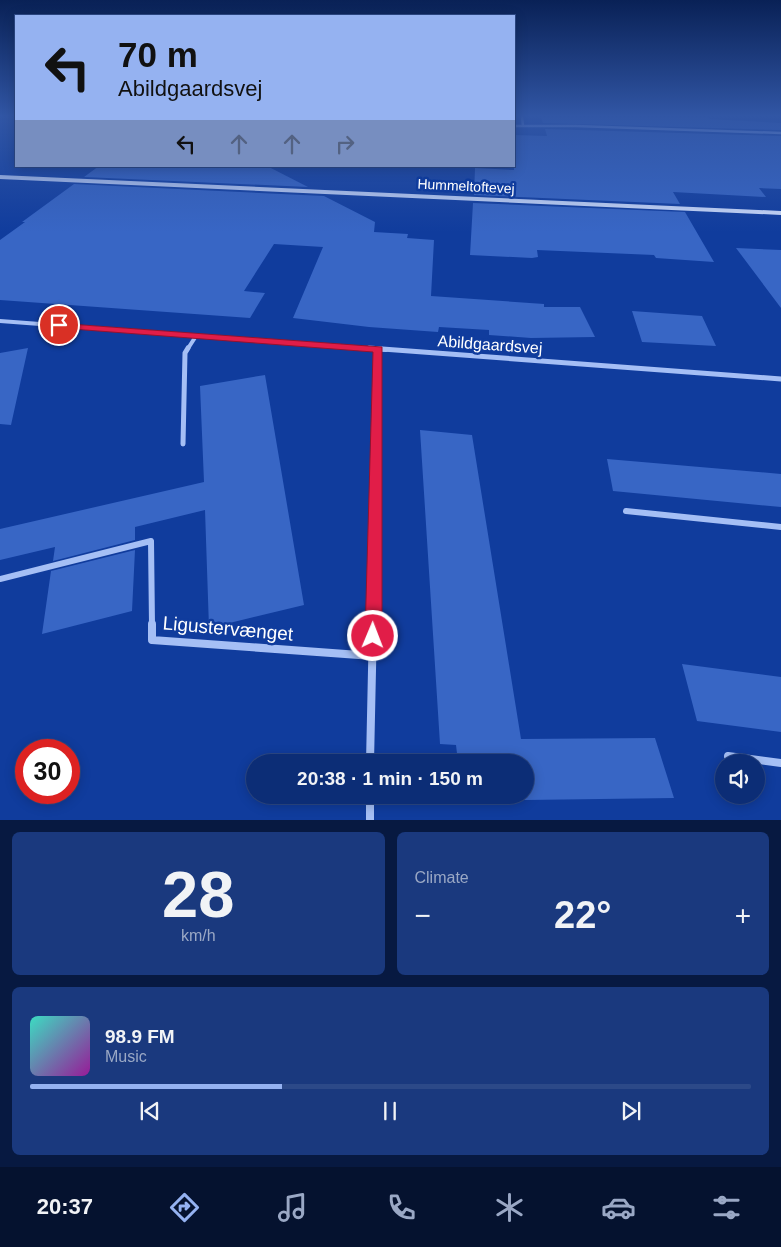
<!DOCTYPE html>
<meta charset="utf-8">
<style>
body{margin:0;font-family:Helvetica,sans-serif;background:#1a397e;color:#f1f3f6;height:100vh;display:flex;flex-direction:column;font-size:19px;white-space:nowrap}
*{box-sizing:border-box;margin:0}
p{font-size:16px;color:#9aa8c5}
.icon{flex:none;width:28px;height:28px;fill:none;stroke:currentColor;stroke-width:2;stroke-linecap:round;stroke-linejoin:round}
.map{position:relative;height:820px;overflow:hidden}
.side{display:flex;flex-direction:column;gap:12px;padding:12px;background:#071941;flex:1}
.side>*{flex:none}
.guide{position:absolute;left:15px;top:15px;width:500px;height:152px;border-radius:0px;box-shadow:0 2px 12px #0003,0 0 0 1px #2c4988;background:#95b2f1;color:#111;overflow:hidden}
.fabs{position:absolute;left:715px;top:754px;display:grid;gap:10px}
.fabs a{display:grid;place-items:center;width:50px;height:50px;border-radius:50%;background:#0c2d76;box-shadow:0 2px 12px #0003,0 0 0 1px #2c4988;font-size:25px}
.speed{position:absolute;left:15px;top:739px;display:flex;gap:10px;font-size:25px;font-weight:700;text-align:center}
.speed>*{display:grid;place-content:center;width:65px;height:65px;border-radius:50%;background:#0c2d76;box-shadow:0 2px 12px #0003,0 0 0 1px #2c4988;line-height:1}
.speed .limit{border:8px solid #d22;background:#fff;color:#111}
.pin{position:absolute;display:grid;place-items:center;width:42px;height:42px;color:#fff;margin:-21px;border:2px solid #fff;border-radius:50%;box-shadow:0 1px 5px #0007}
.me{position:absolute;width:55px;margin:-28px;rotate:1deg;stroke-linejoin:round;filter:drop-shadow(0 0 4px #0008)}
.turn{display:flex;align-items:center;gap:18px;height:105px;padding:0 20px;font-size:22px}
.turn .icon{width:65px;height:65px;stroke-width:2.5}
.turn b{display:block;font-size:35px;line-height:42px}
.lanes{display:flex;align-items:center;height:48px;padding:0 20px;background:#0003;justify-content:center;gap:25px;direction:ltr}
.lanes .off{opacity:.35}
.big{font-size:38px;font-weight:600;line-height:1.1}
.side .tile{flex:1;display:flex;flex-direction:column;justify-content:center;gap:8px;min-width:0;padding:0 18px;border-radius:8px;background:#1a397e}
.side .dial{align-items:center;gap:0}
.dial b{font-size:65px;line-height:1}
.song{display:flex;align-items:center;gap:15px}
.cover{width:60px;height:60px;border-radius:8px;background:linear-gradient(135deg,hsl(170 70% 55%),hsl(300 70% 35%))}
.played{height:5px;border-radius:2px;background:linear-gradient(90deg,#95b2f1 35%,#2c4988 35%)}
.keys{display:flex;justify-content:space-around;direction:ltr}
.heat{display:flex;justify-content:space-between;align-items:center;font-size:28px;direction:ltr}
.side .tiles{flex:1;display:grid;gap:12px;grid-template-columns:1fr 1fr}
.tile:last-child{grid-column:span 2}
.trip{position:absolute;left:246px;top:754px;width:288px;height:50px;border-radius:25px;background:#0c2d76;box-shadow:0 2px 12px #0003,0 0 0 1px #2c4988;font-weight:600;line-height:50px;text-align:center}
.dock{display:flex;height:80px;justify-content:space-around;align-items:center;background:#05122f;color:#9aa8c5}
.dock .icon{width:35px;height:35px}
.dock .on{color:#95b2f1}
.dock b{font-size:22px;color:#f1f3f6}
.map>svg:first-child{display:block}
</style>
<div class="map">
<svg width="781" height="820" viewBox="0 0 781 820">
<rect width="100%" height="100%" fill="#103c9d"/>
<path fill="#3866c5" d="M 541,117 L 708,117 L 710,119 L 781,123 L 781,130 L 543,123 Z
M 545,129 L 781,136 L 781,189 L 759,188 L 766,197 L 673,192 L 680,204 L 474,195 L 475,168 L 514,170 L 514,135 L 547,136 Z
M 99,166 L 267,166 L 308,187 L 84,177 Z
M 74,184 L 324,196 L 375,222 L 374,232 L 408,234 L 407,238 L 434,240 L 431,296 L 544,304 L 544,307 L 580,307 L 595,337 L 531,338 L 489,335 L 489,330 L 439,327 L 438,332 L 369,327 L 293,318 L 323,247 L 274,244 L 244,291 L 265,293 L 250,318 L 0,300 L 0,240 L 25,222 L 22,222 Z
M 473,203 L 685,212 L 714,262 L 656,258 L 654,255 L 537,250 L 538,257 L 532,258 L 470,255 Z
M 736,248 L 781,250 L 781,308 Z
M 632,311 L 702,316 L 716,346 L 642,342 Z
M 28,348 L 11,425 L 0,424 L 0,353 Z
M 265,375 L 304,605 L 209,628 L 205,510 L 135,527 L 135,540 L 53,561 L 55,547 L 0,560 L 0,529 L 204,482 L 200,386 Z
M 420,430 L 472,435 L 521,739 L 655,738 L 674,798 L 462,801 L 462,795 L 525,795 L 525,762 L 458,762 L 456,745 L 440,744 Z
M 607,459 L 781,474 L 781,507 L 613,491 Z
M 135,550 L 132,611 L 42,634 L 51,571 Z
M 682,664 L 781,677 L 781,732 L 697,721 Z"/>
<g fill="none" stroke-linecap="round" stroke-linejoin="round">
<path stroke="#a5bff5" stroke-width="2.5" d="M 522,117 L 523,126
M 514,126 L 576,126 L 781,133"/>
<path stroke="#a5bff5" stroke-width="4" d="M 0,321 L 386,350
M 187,350 L 196,336"/>
<path stroke="#a5bff5" stroke-width="5" d="M 369,348 L 781,379
M 183,444 L 185,353 L 188,348
M 376,471 L 378,349"/>
<path stroke="#a5bff5" stroke-width="6" d="M 626,511 L 781,527
M 0,579 L 151,541 L 152,625
M 373,625 L 376,470"/>
<path stroke="#a5bff5" stroke-width="8" d="M 152,624 L 152,640 L 373,656
M 728,756 L 781,763
M 370,762 L 373,624
M 370,795 L 370,820"/>
<path fill="#d5e2fe" fill-rule="evenodd" d="M 0,175 L 781,211 L 781,215 L 0,179 Z"/>
</g>
<linearGradient id="sky" x2="0" y2="1"><stop stop-color="#092156"/><stop offset="0.5" stop-color="#3156a5"/><stop offset="1" stop-color="#3156a5" stop-opacity="0"/></linearGradient>
<rect width="781" height="232" fill="url(#sky)"/>
<path fill="#e11d48" stroke="#92132f" d="M 56,323 L 382,347 L 382,636 L 379,642 L 373,644 L 368,642 L 365,636 L 373,352 L 59,328 L 54,325 Z"/>
<g text-anchor="middle" stroke-width="5" stroke-linejoin="round" paint-order="stroke">
<g font-size="14" fill="#fff" stroke="#103c9d">
<text transform="translate(466 186) rotate(3)" y="5">Hummeltoftevej</text>
</g>
<g font-size="16" fill="#fff" stroke="#103c9d">
<text transform="translate(490 344) rotate(4)" y="6">Abildgaardsvej</text>
</g>
<g font-size="19" fill="#fff" stroke="#103c9d">
<text transform="translate(228 628) rotate(5)" y="7">Ligustervænget</text>
</g>
</g>
</svg>
<div class="fabs">
<a><svg class="icon" aria-label="sound" viewBox="0 0 24 24"><path d="M4 9h4l5-4v14l-5-4H4zM17 9q2 3 0 6"/></svg></a>
</div>
<div class="speed"><div class="limit">30</div></div>
<div class="pin" style="left:59px;top:325px;background:#d93025"><svg class="icon" aria-label="arrive" viewBox="0 0 24 24"><path d="M6 21V4h12l-3 4 3 4H6"/></svg></div>
<svg class="me" style="left:373px;top:636px" viewBox="-20 -20 40 40"><circle r="17" fill="#e11d48" stroke="#fff" stroke-width="3"/><path d="M0-11L8 9 0 5-8 9z" fill="#fff"/></svg>
<div class="trip">20:38 · 1 min · 150 m</div>
<div class="guide">
<div class="turn"><svg class="icon" aria-label="left" viewBox="0 0 24 24"><path d="M17 20v-9H6M10 6l-5 5 5 5"/></svg><div><b>70 m</b>Abildgaardsvej</div></div>
<div class="lanes"><svg class="icon" aria-label="left" viewBox="0 0 24 24"><path d="M17 20v-9H6M10 6l-5 5 5 5"/></svg><svg class="icon off" aria-label="ahead" viewBox="0 0 24 24"><path d="M12 20V5M6 11l6-6 6 6"/></svg><svg class="icon off" aria-label="ahead" viewBox="0 0 24 24"><path d="M12 20V5M6 11l6-6 6 6"/></svg><svg class="icon off" aria-label="right" viewBox="0 0 24 24"><path d="M7 20v-9h11M14 6l5 5-5 5"/></svg></div>
</div>
</div>
<section class="side">
<div class="tiles">
<div class="tile dial"><b>28</b><p>km/h</p></div>
<div class="tile"><p>Climate</p>
<div class="heat"><a>−</a><b class="big">22°</b><a>+</a></div>
</div>
<div class="tile">
<div class="song"><i class="cover"></i><div><b>98.9 FM</b><p>Music</p></div></div>
<div class="played"></div>
<div class="keys"><svg class="icon" aria-label="previous" viewBox="0 0 24 24"><path d="M18 5L8 12l10 7zM5 5v14"/></svg><svg class="icon" aria-label="pause" viewBox="0 0 24 24"><path d="M8 5v14M16 5v14"/></svg><svg class="icon" aria-label="next" viewBox="0 0 24 24"><path d="M6 5l10 7-10 7zM19 5v14"/></svg></div>
</div>
</div>
</section>
<nav class="dock">
<b>20:37</b>
<svg class="icon on" aria-label="directions" viewBox="0 0 24 24"><path d="M12 3l9 9-9 9-9-9zM9 14v-3h6M13 9l2 2-2 2"/></svg>
<svg class="icon" aria-label="music" viewBox="0 0 24 24"><path d="M9 18V5l10-2v13"/><circle cx="6" cy="18" r="3"/><circle cx="16" cy="16" r="3"/></svg>
<svg class="icon" aria-label="phone" viewBox="0 0 24 24"><path d="M5 4h4l2 5-3 2q2 4 5 5l2-3 5 2v4C11 20 4 13 5 4z"/></svg>
<svg class="icon" aria-label="climate" viewBox="0 0 24 24"><path d="M12 3v18M4 7l16 10M4 17L20 7"/></svg>
<svg class="icon" aria-label="car" viewBox="0 0 24 24"><path d="M5 17H2v-5l4-1 3-4h7l3 4 3 1v5h-3M9 17h6M6 11h13"/><circle cx="7" cy="17" r="2"/><circle cx="17" cy="17" r="2"/></svg>
<svg class="icon" aria-label="filters" viewBox="0 0 24 24"><path d="M4 7h16M4 17h16"/><circle cx="9" cy="7" r="2"/><circle cx="15" cy="17" r="2"/></svg>
</nav>
